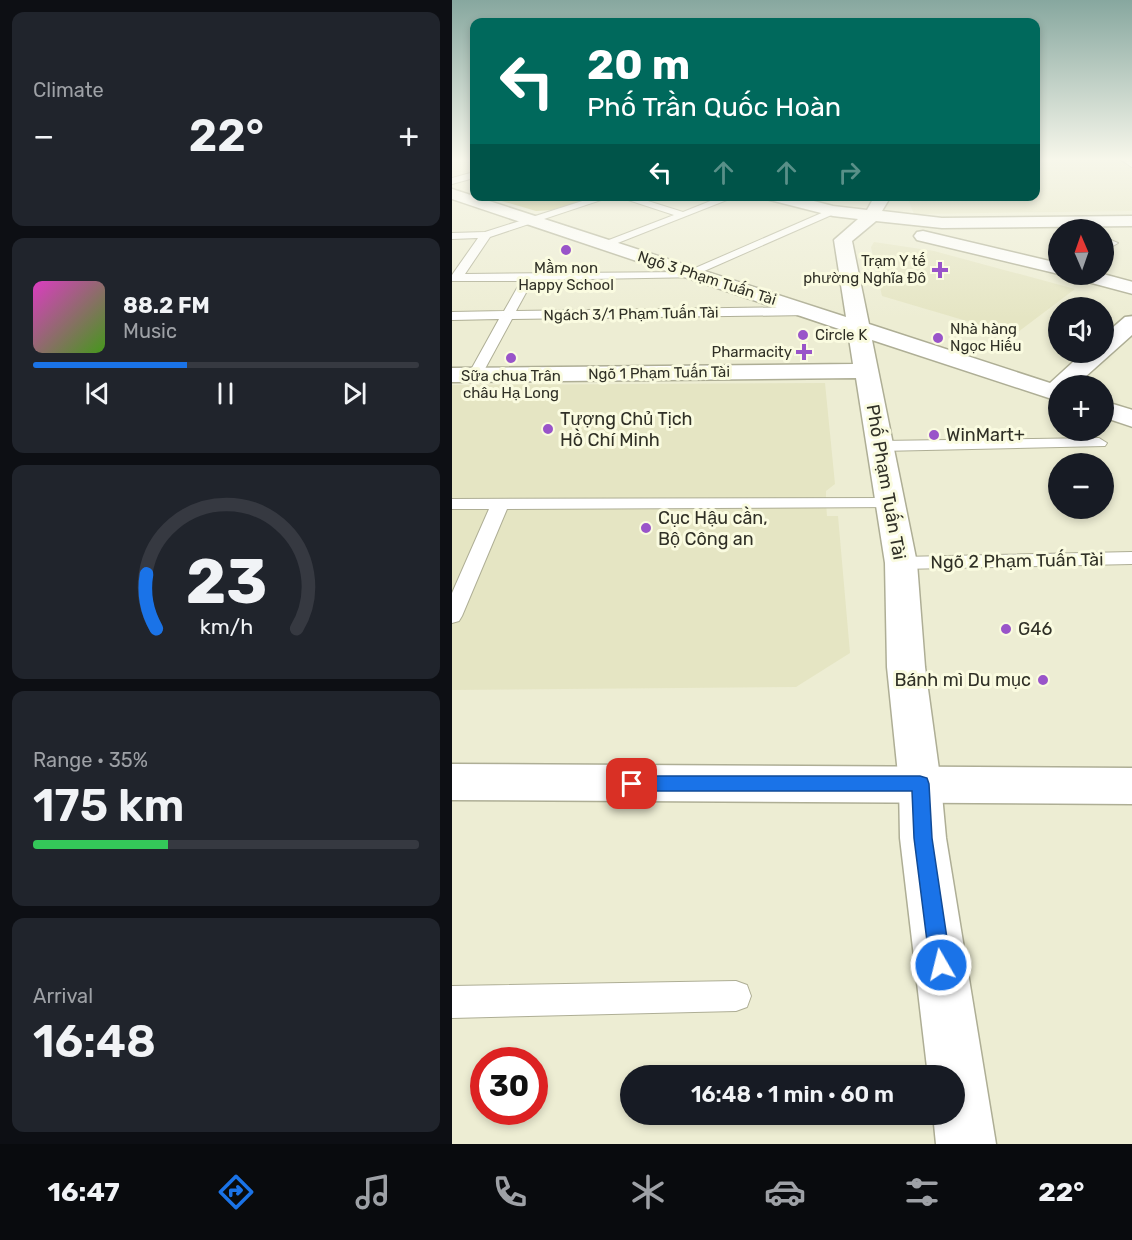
<!DOCTYPE html>
<meta charset="utf-8">
<style>
body{margin:0;font-family:Rubik,sans-serif;background:#20242c;color:#f1f3f6;height:100vh;display:flex;flex-direction:column;font-size:22px;white-space:nowrap}
*{box-sizing:border-box;margin:0}
p{font-size:20px;color:#9ea1a6}
.icon{flex:none;width:33px;height:33px;fill:none;stroke:currentColor;stroke-width:2;stroke-linecap:round;stroke-linejoin:round}
.map{position:relative;flex:1;overflow:hidden}
.drawer{display:flex;flex-direction:column;gap:12px;padding:12px;background:#0d0f14;width:452px}
.drawer>*{flex:none}
.hud{position:absolute;left:18px;top:18px;width:570px;height:183px;border-radius:12px;box-shadow:0 3px 9px #0003;background:#00695c;color:#fff;overflow:hidden}
.needle{width:39px;rotate:358deg}
.tools{position:absolute;left:596px;top:219px;display:grid;gap:12px}
.tools a{display:grid;place-items:center;width:66px;height:66px;border-radius:50%;background:#171b24;box-shadow:0 3px 9px #0003;font-size:30px}
.speed{position:absolute;left:18px;top:1047px;display:flex;gap:12px;font-size:30px;font-weight:700;text-align:center}
.speed>*{display:grid;place-content:center;width:78px;height:78px;border-radius:50%;background:#171b24;box-shadow:0 3px 9px #0003;line-height:1}
.speed .limit{border:9px solid #d22;background:#fff;color:#111}
.pin{position:absolute;display:grid;place-items:center;width:51px;height:51px;color:#fff;margin:-26px;border-radius:12px;box-shadow:0 3px 9px #0006}
.me{position:absolute;width:66px;margin:-33px;rotate:352deg;stroke-linejoin:round;filter:drop-shadow(0 0 4px #0008)}
.turn{display:flex;align-items:center;gap:21px;height:126px;padding:0 18px;font-size:27px}
.turn .icon{width:78px;height:78px;stroke-width:2.5}
.turn b{display:block;font-size:42px;line-height:51px}
.lanes{display:flex;align-items:center;height:57px;padding:0 18px;background:#0003;justify-content:center;gap:30px;direction:ltr}
.lanes .off{opacity:.35}
.big{font-size:45px;font-weight:600;line-height:1.1}
.drawer .card{flex:1;display:flex;flex-direction:column;justify-content:center;gap:9px;min-width:0;padding:0 21px;border-radius:12px;background:#20242c}
.drawer .dial{align-items:center;gap:0}
.dial svg{height:156px;overflow:visible;fill:none;stroke:#363941;stroke-width:7;stroke-linecap:round;text-anchor:middle}
.dial text{fill:#f1f3f6;stroke:none}
.song{display:flex;align-items:center;gap:18px}
.cover{width:72px;height:72px;border-radius:9px;background:linear-gradient(135deg,hsl(310 70% 55%),hsl(100 70% 35%))}
.played{height:6px;border-radius:3px;background:linear-gradient(90deg,#1a73e8 40%,#363941 40%)}
.keys{display:flex;justify-content:space-around;direction:ltr}
.heat{display:flex;justify-content:space-between;align-items:center;font-size:33px;direction:ltr}
.charge{height:9px;border-radius:4px;background:linear-gradient(90deg,#34c759 35%,#363941 0)}
.trip{position:absolute;left:168px;top:1065px;width:345px;height:60px;border-radius:30px;background:#171b24;box-shadow:0 3px 9px #0003;font-weight:600;line-height:60px;text-align:center}
.tabs{display:flex;height:96px;justify-content:space-around;align-items:center;background:#090b0e;color:#9ea1a6}
.tabs .icon{width:42px;height:42px}
.tabs .on{color:#1a73e8}
.tabs b{font-size:27px;color:#f1f3f6}
main{display:flex;flex:1;min-height:0}
.map>svg:first-child{display:block}
</style>
<main>
<section class="drawer">
<div class="card"><p>Climate</p>
<div class="heat"><a>−</a><b class="big">22°</b><a>+</a></div>
</div>
<div class="card">
<div class="song"><i class="cover"></i><div><b>88.2 FM</b><p>Music</p></div></div>
<div class="played"></div>
<div class="keys"><svg class="icon" aria-label="previous" viewBox="0 0 24 24"><path d="M18 5L8 12l10 7zM5 5v14"/></svg><svg class="icon" aria-label="pause" viewBox="0 0 24 24"><path d="M8 5v14M16 5v14"/></svg><svg class="icon" aria-label="next" viewBox="0 0 24 24"><path d="M6 5l10 7-10 7zM19 5v14"/></svg></div>
</div>
<div class="card dial"><svg viewBox="0 0 100 80">
<path d="M14 69A42 42 0 1 1 86 69"/>
<path d="M14 69A42 42 0 0 1 9 41" stroke="#1a73e8"/>
<text x="50" y="56" font-size="32" font-weight="700">23</text>
<text x="50" y="72" font-size="11">km/h</text>
</svg></div>
<div class="card"><p>Range · 35%</p><b class="big">175 km</b><div class="charge"></div></div>
<div class="card"><p>Arrival</p><b class="big">16:48</b></div>
</section>
<div class="map">
<svg width="681" height="1144" viewBox="0 0 681 1144">
<rect width="100%" height="100%" fill="#ededd3"/>
<path fill="#e5e5c3" d="M 584,159 L 680,159 L 680,211 L 462,214 L 455,197 L 584,196 Z
M 422,242 L 482,251 L 623,289 L 562,335 L 430,296 L 419,247 Z
M 373,383 L 383,484 L 374,491 L 374,503 L 375,516 L 386,516 L 398,653 L 344,687 L 0,690 L 0,385 Z"/>
<path fill="#cbca84" d="M 36,197 L 142,196 L 142,197 L 100,210 L 84,211 Z"/>
<g fill="none" stroke-linecap="round" stroke-linejoin="round">
<defs>
<path id="lane" d="M 668,159 L 677,159 L 681,161 L 681,168 Z
M 22,172 L 22,178 L 0,184 L 0,178 Z
M 146,196 L 161,196 L 38,237 L 13,274 L 234,272 L 381,208 L 386,211 L 384,213 L 250,272 L 252,275 L 250,277 L 81,280 L 64,311 L 357,307 L 363,311 L 357,315 L 60,319 L 28,378 L 18,378 L 16,375 L 47,319 L 0,320 L 0,312 L 52,311 L 69,281 L 0,281 L 0,275 L 26,238 L 0,239 L 0,233 L 33,232 Z
M 164,196 L 180,196 L 231,212 L 271,196 L 285,196 L 153,248 L 148,245 L 149,243 L 222,215 Z
M 651,237 L 666,243 L 661,246 L 651,243 Z
M 647,438 L 655,443 L 653,446 L 428,451 L 420,446 L 428,441 Z
M 439,498 L 445,499 L 448,503 L 445,507 L 55,509 L 10,616 L 7,621 L 0,623 L 0,593 L 37,509 L 0,509 L 0,499 Z
M 681,552 L 681,564 L 449,569 L 442,567 L 439,563 L 442,559 L 449,557 Z
M 284,981 L 295,985 L 299,996 L 295,1007 L 284,1011 L 0,1018 L 0,986 Z"/>
<path id="street" d="M 0,189 L 394,317 L 382,240 L 406,219 L 381,216 L 314,199 L 312,196 L 342,196 L 381,206 L 415,210 L 420,201 L 419,196 L 435,196 L 436,201 L 430,211 L 490,218 L 681,216 L 681,226 L 490,228 L 424,221 L 400,241 L 417,324 L 598,383 L 632,352 L 651,352 L 651,336 L 673,317 L 681,316 L 681,334 L 623,386 L 606,386 L 606,401 L 420,340 L 465,563 L 473,667 L 489,784 L 494,838 L 544,1144 L 484,1144 L 481,1114 L 502,1114 L 502,1076 L 476,1076 L 448,838 L 447,784 L 435,667 L 433,563 L 404,378 L 0,382 L 0,368 L 401,364 L 396,332 L 0,199 Z
M 471,231 L 606,263 L 607,274 L 465,240 L 462,236 L 465,232 Z
M 619,274 L 651,274 L 681,282 L 681,294 L 621,278 Z
M 651,401 L 681,410 L 681,427 L 651,417 Z"/>
<path id="secondary" d="M 0,764 L 681,768 L 681,804 L 0,800 Z"/>
</defs>
<use href="#lane" stroke="#aeae95" stroke-width="2"/>
<use href="#street" stroke="#aeae95" stroke-width="3"/>
<use href="#secondary" stroke="#aeae95" stroke-width="3"/>
<use href="#lane" fill="#fff" fill-rule="evenodd"/>
<use href="#street" fill="#fff" fill-rule="evenodd"/>
<use href="#secondary" fill="#fff" fill-rule="evenodd"/>
</g>
<linearGradient id="sky" x2="0" y2="1"><stop stop-color="#87a79f"/><stop offset="0.5" stop-color="#f7f7eb"/><stop offset="1" stop-color="#f7f7eb" stop-opacity="0"/></linearGradient>
<rect width="681" height="319" fill="url(#sky)"/>
<path fill="#1a73e8" stroke="#114b97" stroke-width="1.5" d="M 180,776 L 468,776 L 475,778 L 477,784 L 480,838 L 499,965 L 496,972 L 489,975 L 481,972 L 478,965 L 462,838 L 460,791 L 180,791 L 173,789 L 171,784 L 173,778 Z"/>
<g fill="#9954c9" stroke="#fafbe0" stroke-width="2">
<circle cx="114" cy="250" r="6"/>
<path d="M485 261h6v6h6v6h-6v6h-6v-6h-6v-6h6z"/>
<circle cx="351" cy="335" r="6"/>
<circle cx="486" cy="338" r="6"/>
<path d="M349 343h6v6h6v6h-6v6h-6v-6h-6v-6h6z"/>
<circle cx="59" cy="358" r="6"/>
<circle cx="96" cy="429" r="6"/>
<circle cx="482" cy="435" r="6"/>
<circle cx="194" cy="528" r="6"/>
<circle cx="554" cy="629" r="6"/>
<circle cx="591" cy="680" r="6"/>
</g>
<g text-anchor="middle" stroke-width="6" stroke-linejoin="round" paint-order="stroke">
<g font-size="15" fill="#303026" stroke="#fafbe0" text-anchor="end">
<text x="474" y="266">Trạm Y tế<tspan x="474" dy="17">phường Nghĩa Đô</tspan></text>
<text x="114" y="273" text-anchor="middle">Mầm non<tspan x="114" dy="17">Happy School</tspan></text>
<text x="498" y="334" text-anchor="start">Nhà hàng<tspan x="498" dy="17">Ngọc Hiếu</tspan></text>
<text x="363" y="340" text-anchor="start">Circle K</text>
<text x="340" y="357">Pharmacity</text>
<text x="59" y="381" text-anchor="middle">Sữa chua Trân<tspan x="59" dy="17">châu Hạ Long</tspan></text>
</g>
<g font-size="15" fill="#303026" stroke="#fafbe0">
<text transform="translate(255 278) rotate(18)" y="5">Ngõ 3 Phạm Tuấn Tài</text>
<text transform="translate(179 314) rotate(-1)" y="5">Ngách 3/1 Phạm Tuấn Tài</text>
<text transform="translate(207 373) rotate(-1)" y="5">Ngõ 1 Phạm Tuấn Tài</text>
</g>
<g font-size="18" fill="#303026" stroke="#fafbe0" text-anchor="start">
<text x="108" y="425">Tượng Chủ Tịch<tspan x="108" dy="21">Hồ Chí Minh</tspan></text>
<text x="494" y="441">WinMart+</text>
<text x="206" y="524">Cục Hậu cần,<tspan x="206" dy="21">Bộ Công an</tspan></text>
<text x="566" y="635">G46</text>
<text x="579" y="686" text-anchor="end">Bánh mì Du mục</text>
</g>
<g font-size="18" fill="#303026" stroke="#fafbe0">
<text transform="translate(434 482) rotate(80)" y="6">Phố Phạm Tuấn Tài</text>
<text transform="translate(565 561) rotate(-1)" y="6">Ngõ 2 Phạm Tuấn Tài</text>
</g>
</g>
</svg>
<div class="tools">
<a><svg class="needle" viewBox="-14 -14 28 28"><path d="M0-13l5 13h-10z" fill="#e53935"/><path d="M0 13l5-13h-10z" fill="#9ea1a6"/></svg></a>
<a><svg class="icon" aria-label="sound" viewBox="0 0 24 24"><path d="M4 9h4l5-4v14l-5-4H4zM17 9q2 3 0 6"/></svg></a>
<a>+</a>
<a>−</a>
</div>
<div class="speed"><div class="limit">30</div></div>
<div class="pin" style="left:180px;top:784px;background:#d93025"><svg class="icon" aria-label="arrive" viewBox="0 0 24 24"><path d="M6 21V4h12l-3 4 3 4H6"/></svg></div>
<svg class="me" style="left:489px;top:965px" viewBox="-20 -20 40 40"><circle r="17" fill="#1a73e8" stroke="#fff" stroke-width="3"/><path d="M0-11L8 9 0 5-8 9z" fill="#fff"/></svg>
<div class="trip">16:48 · 1 min · 60 m</div>
<div class="hud">
<div class="turn"><svg class="icon" aria-label="left" viewBox="0 0 24 24"><path d="M17 20v-9H6M10 6l-5 5 5 5"/></svg><div><b>20 m</b>Phố Trần Quốc Hoàn</div></div>
<div class="lanes"><svg class="icon" aria-label="left" viewBox="0 0 24 24"><path d="M17 20v-9H6M10 6l-5 5 5 5"/></svg><svg class="icon off" aria-label="ahead" viewBox="0 0 24 24"><path d="M12 20V5M6 11l6-6 6 6"/></svg><svg class="icon off" aria-label="ahead" viewBox="0 0 24 24"><path d="M12 20V5M6 11l6-6 6 6"/></svg><svg class="icon off" aria-label="right" viewBox="0 0 24 24"><path d="M7 20v-9h11M14 6l5 5-5 5"/></svg></div>
</div>
</div>
</main>
<nav class="tabs">
<b>16:47</b>
<svg class="icon on" aria-label="directions" viewBox="0 0 24 24"><path d="M12 3l9 9-9 9-9-9zM9 14v-3h6M13 9l2 2-2 2"/></svg>
<svg class="icon" aria-label="music" viewBox="0 0 24 24"><path d="M9 18V5l10-2v13"/><circle cx="6" cy="18" r="3"/><circle cx="16" cy="16" r="3"/></svg>
<svg class="icon" aria-label="phone" viewBox="0 0 24 24"><path d="M5 4h4l2 5-3 2q2 4 5 5l2-3 5 2v4C11 20 4 13 5 4z"/></svg>
<svg class="icon" aria-label="climate" viewBox="0 0 24 24"><path d="M12 3v18M4 7l16 10M4 17L20 7"/></svg>
<svg class="icon" aria-label="car" viewBox="0 0 24 24"><path d="M5 17H2v-5l4-1 3-4h7l3 4 3 1v5h-3M9 17h6M6 11h13"/><circle cx="7" cy="17" r="2"/><circle cx="17" cy="17" r="2"/></svg>
<svg class="icon" aria-label="filters" viewBox="0 0 24 24"><path d="M4 7h16M4 17h16"/><circle cx="9" cy="7" r="2"/><circle cx="15" cy="17" r="2"/></svg>
<b>22°</b>
</nav>
